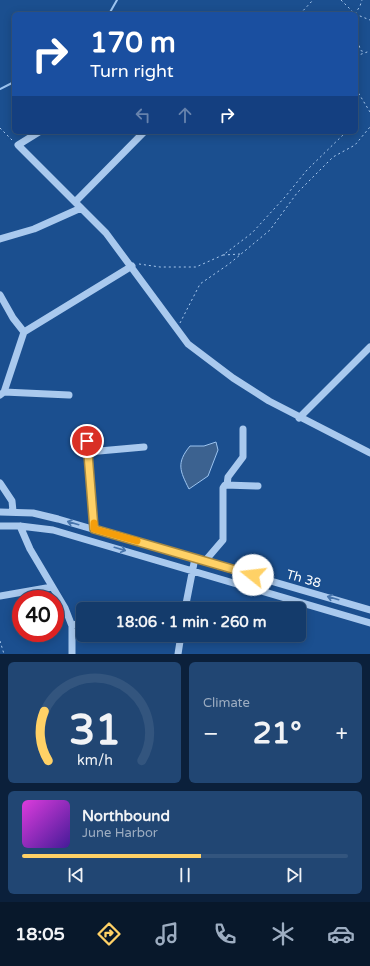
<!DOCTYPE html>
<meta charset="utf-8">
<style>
body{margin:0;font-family:"Varela Round",sans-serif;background:#214673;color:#f1f3f6;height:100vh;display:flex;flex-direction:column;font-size:15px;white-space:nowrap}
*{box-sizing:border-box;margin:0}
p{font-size:13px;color:#9dadc1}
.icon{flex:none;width:22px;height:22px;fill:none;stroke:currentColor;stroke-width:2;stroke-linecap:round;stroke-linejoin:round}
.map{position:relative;height:654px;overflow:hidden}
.side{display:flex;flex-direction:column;gap:8px;padding:8px;background:#0b203b;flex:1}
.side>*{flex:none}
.banner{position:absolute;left:12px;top:12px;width:346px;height:122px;border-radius:6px;box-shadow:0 2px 10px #0003,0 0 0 1px #33557e;background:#1a4fa0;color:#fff;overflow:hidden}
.speed{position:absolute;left:12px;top:590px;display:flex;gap:8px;font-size:20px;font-weight:700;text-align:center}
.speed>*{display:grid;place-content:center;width:52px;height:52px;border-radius:50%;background:#143b6b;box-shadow:0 2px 10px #0003,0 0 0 1px #33557e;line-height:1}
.speed .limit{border:6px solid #d22;background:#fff;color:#111}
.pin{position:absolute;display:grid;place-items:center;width:34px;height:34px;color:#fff;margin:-17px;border:2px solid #fff;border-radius:50%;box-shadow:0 1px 4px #0007}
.me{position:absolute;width:44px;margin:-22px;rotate:286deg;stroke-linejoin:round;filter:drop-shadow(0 0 3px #0008)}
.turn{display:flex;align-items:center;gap:14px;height:84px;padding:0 12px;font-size:18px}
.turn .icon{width:52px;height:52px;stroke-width:2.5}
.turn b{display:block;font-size:28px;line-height:34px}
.lanes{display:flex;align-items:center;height:38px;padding:0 12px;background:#0003;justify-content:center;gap:20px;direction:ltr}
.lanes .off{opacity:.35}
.big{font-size:30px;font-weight:700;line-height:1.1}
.side .widget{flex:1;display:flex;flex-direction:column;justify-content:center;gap:6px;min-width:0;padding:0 14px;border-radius:6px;background:#214673}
.side .dial{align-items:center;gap:0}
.dial svg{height:104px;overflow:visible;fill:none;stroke:#33557e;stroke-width:7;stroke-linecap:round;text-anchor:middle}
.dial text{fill:#f1f3f6;stroke:none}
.song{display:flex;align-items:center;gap:12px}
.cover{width:48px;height:48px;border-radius:6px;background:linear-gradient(135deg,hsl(300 70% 55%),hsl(260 70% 35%))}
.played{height:4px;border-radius:2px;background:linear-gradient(90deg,#ffd166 55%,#33557e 55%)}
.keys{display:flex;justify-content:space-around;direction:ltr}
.heat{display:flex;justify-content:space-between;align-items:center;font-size:22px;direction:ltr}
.side .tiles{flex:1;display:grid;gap:8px;grid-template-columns:1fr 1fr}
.widget:last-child{grid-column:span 2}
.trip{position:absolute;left:76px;top:602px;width:230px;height:40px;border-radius:6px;background:#143b6b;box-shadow:0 2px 10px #0003,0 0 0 1px #33557e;font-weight:700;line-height:40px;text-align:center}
.menu{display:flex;height:64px;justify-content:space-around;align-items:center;background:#08182b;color:#9dadc1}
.menu .icon{width:28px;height:28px}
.menu .active{color:#ffd166}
.menu b{font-size:18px;color:#f1f3f6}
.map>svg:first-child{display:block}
</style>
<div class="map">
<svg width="370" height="654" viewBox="0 0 370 654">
<rect width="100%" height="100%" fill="#1b4f8f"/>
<path fill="#3c6290" stroke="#9cc4f0" d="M 216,442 L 218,450 L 208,476 L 189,489 C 180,471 176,463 190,446 L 204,446 Z"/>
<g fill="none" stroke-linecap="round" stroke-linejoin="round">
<path stroke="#9cc4f0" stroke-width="2" d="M 109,14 L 117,0
M 0,89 L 14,82"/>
<path stroke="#a9c9ee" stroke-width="1" stroke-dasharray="2 3" stroke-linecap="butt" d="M 341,0 L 355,14 L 370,20
M 300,14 L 313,0
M 355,14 L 360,6 L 362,0
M 356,31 L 360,49
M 356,49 L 365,52
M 356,56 L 370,51
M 356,89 L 370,112
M 0,128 L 13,141
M 223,255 L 241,254
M 139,264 L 160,267 L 196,267 L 223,255 L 252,233 L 285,197 L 307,170 L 346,132
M 180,323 L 200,284 L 229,264 L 270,230 L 297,193 L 333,157 L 355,145 L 370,127
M 0,641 L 4,654"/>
<path stroke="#a9c9ee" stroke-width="7" d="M 39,132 L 18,145 L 106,233 L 188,344 L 233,378 L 269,401 L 370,453
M 75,202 L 144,132
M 0,239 L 34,229 L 81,208
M 0,295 L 13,318 L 24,332
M 4,392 L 69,395
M 0,395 L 4,392 L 24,332 L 132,266
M 299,418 L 370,347
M 87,441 L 94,529
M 88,452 L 144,447
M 0,483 L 12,501 L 13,511
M 227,485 L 228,477 L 243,457 L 243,429
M 0,512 L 33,513 L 58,519 L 370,610
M 0,526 L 20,526 L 53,530 L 370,623
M 20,526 L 30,549 L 65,608 L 72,626 L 72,654
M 205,561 L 223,540 L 223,488 L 225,485 L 258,486
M 0,596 L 52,587
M 185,609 L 195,558
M 72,626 L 83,621
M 178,654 L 181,635"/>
</g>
<defs><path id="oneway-shaft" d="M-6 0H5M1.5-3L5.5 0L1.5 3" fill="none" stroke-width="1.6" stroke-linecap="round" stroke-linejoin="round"/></defs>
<g stroke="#4674ac">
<use href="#oneway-shaft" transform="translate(73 523) rotate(-164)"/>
<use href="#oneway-shaft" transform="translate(120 549) rotate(16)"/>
<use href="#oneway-shaft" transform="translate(333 598) rotate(-164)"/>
</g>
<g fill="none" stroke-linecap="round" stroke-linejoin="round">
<defs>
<path id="route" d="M 87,441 L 94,529 L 253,575"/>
</defs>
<use href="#route" stroke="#a68842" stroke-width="10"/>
<use href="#route" stroke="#ffd166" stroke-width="7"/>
<path stroke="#f59e0b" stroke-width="7" d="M 94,523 L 94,529 L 137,541"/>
</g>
<g text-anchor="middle" stroke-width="4" stroke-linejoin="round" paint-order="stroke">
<g font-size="13" fill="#fff" stroke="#1b4f8f">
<text transform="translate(304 578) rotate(16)" y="5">Th 38</text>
</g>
</g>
</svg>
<div class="speed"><div class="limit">40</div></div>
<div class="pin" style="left:87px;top:441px;background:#d93025"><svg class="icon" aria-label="arrive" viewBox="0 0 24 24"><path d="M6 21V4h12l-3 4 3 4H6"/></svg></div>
<svg class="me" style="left:253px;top:575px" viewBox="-20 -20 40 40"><circle r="19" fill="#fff"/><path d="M0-13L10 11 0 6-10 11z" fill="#ffd166"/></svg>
<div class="trip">18:06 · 1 min · 260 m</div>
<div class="banner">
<div class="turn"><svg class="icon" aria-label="right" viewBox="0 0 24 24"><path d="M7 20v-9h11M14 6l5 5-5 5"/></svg><div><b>170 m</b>Turn right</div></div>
<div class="lanes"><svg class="icon off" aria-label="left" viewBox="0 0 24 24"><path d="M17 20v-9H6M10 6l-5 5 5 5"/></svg><svg class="icon off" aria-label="ahead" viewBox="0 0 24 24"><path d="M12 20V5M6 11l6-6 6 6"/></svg><svg class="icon" aria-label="right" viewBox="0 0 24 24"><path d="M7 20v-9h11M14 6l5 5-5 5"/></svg></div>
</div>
</div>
<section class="side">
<div class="tiles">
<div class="widget dial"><svg viewBox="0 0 100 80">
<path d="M14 69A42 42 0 1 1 86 69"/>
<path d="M14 69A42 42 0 0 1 11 31" stroke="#ffd166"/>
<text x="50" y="56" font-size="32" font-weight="700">31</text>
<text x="50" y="72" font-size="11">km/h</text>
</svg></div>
<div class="widget"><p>Climate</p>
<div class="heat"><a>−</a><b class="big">21°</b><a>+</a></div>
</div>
<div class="widget">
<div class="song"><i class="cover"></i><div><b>Northbound</b><p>June Harbor</p></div></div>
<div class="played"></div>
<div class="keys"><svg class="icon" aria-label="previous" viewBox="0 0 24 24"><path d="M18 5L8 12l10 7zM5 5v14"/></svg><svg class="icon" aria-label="pause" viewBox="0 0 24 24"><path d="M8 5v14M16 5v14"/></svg><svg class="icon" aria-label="next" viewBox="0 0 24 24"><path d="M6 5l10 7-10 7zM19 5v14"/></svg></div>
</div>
</div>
</section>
<nav class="menu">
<b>18:05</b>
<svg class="icon active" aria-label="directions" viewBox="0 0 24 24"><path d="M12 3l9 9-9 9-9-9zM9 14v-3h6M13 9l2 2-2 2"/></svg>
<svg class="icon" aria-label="music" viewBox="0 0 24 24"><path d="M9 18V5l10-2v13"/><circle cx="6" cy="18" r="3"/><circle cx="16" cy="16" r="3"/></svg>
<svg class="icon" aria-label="phone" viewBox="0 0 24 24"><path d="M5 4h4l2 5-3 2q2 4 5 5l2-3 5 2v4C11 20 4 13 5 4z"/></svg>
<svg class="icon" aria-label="climate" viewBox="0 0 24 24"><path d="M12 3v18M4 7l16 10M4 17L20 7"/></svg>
<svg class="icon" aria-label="car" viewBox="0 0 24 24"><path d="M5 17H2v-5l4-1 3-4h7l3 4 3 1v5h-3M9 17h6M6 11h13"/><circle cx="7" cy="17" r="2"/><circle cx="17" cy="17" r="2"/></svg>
</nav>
